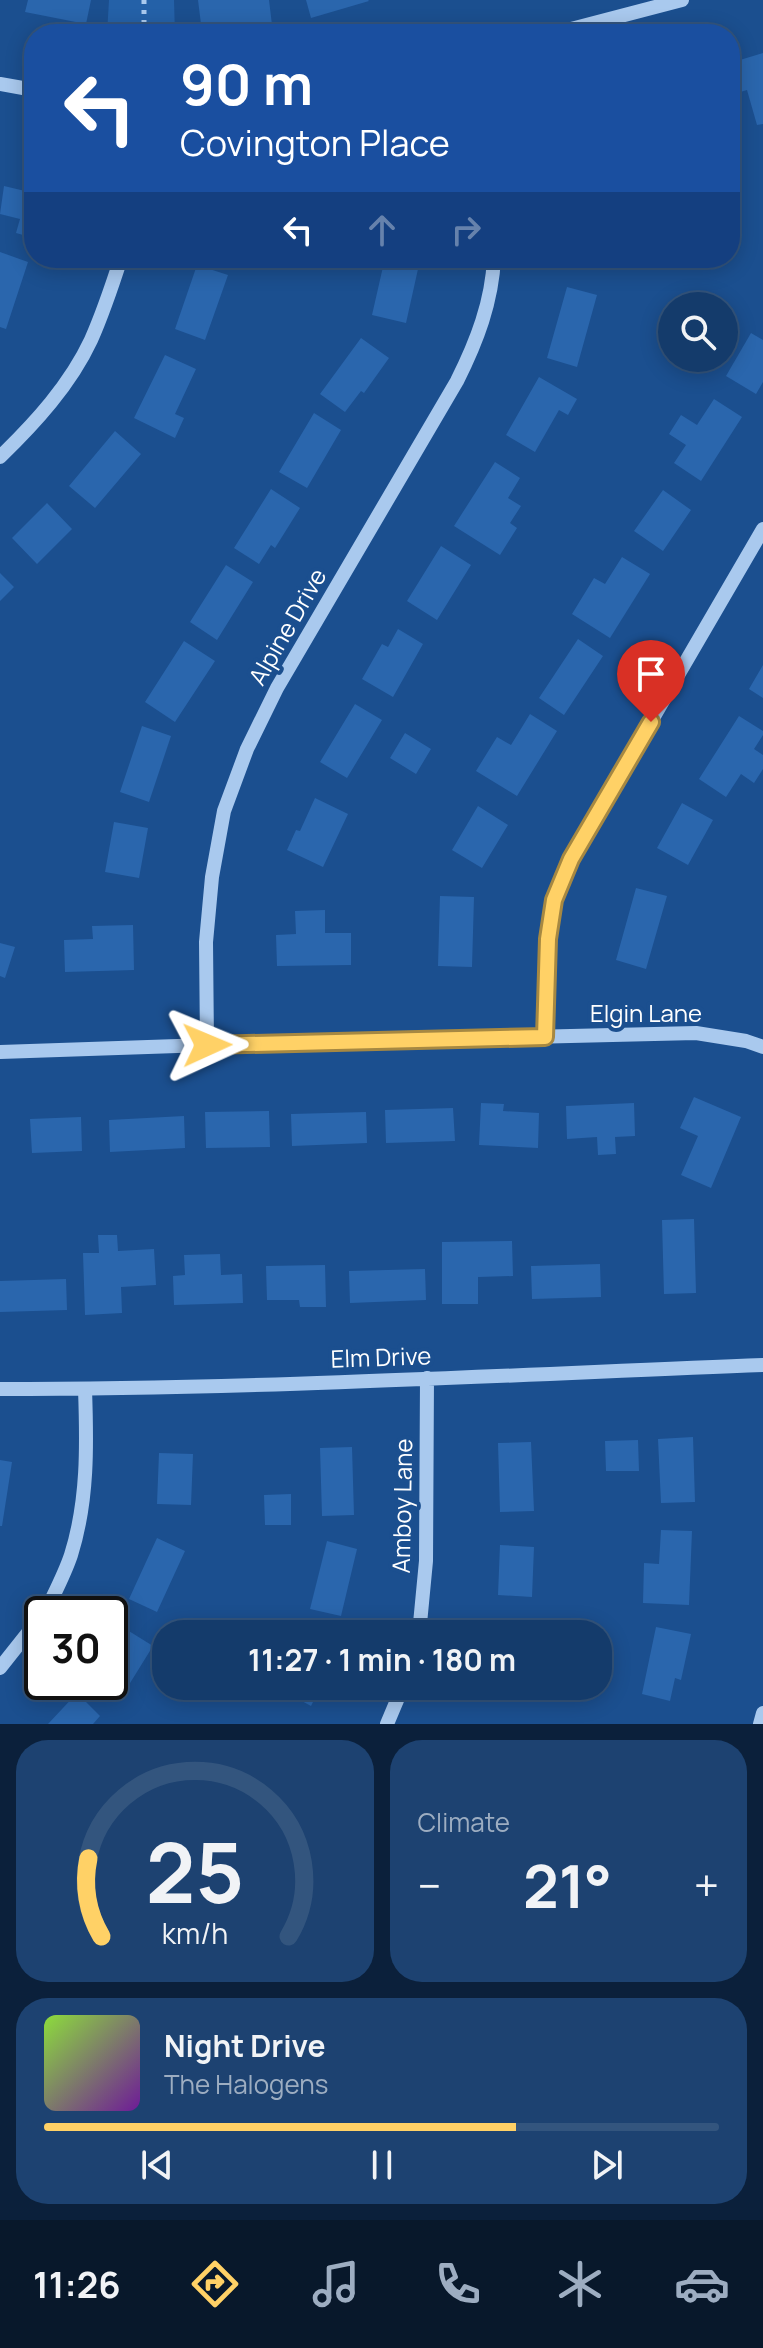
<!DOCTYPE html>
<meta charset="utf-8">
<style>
body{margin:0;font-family:Manrope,sans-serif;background:#1d4271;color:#f1f3f6;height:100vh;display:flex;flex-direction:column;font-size:30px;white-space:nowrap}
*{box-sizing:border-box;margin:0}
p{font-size:26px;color:#9dadc1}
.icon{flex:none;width:44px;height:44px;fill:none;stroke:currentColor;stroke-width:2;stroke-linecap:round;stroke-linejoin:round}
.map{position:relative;height:1724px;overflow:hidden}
.panel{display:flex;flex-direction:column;gap:16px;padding:16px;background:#0b203b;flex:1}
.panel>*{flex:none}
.hud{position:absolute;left:24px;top:24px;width:716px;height:244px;border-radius:32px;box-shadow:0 4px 20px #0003,0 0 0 2px #33557e;background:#1a4fa0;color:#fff;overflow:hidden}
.fabs{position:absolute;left:658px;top:292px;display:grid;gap:16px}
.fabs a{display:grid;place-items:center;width:80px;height:80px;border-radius:50%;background:#143b6b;box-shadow:0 4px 20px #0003,0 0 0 2px #33557e;font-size:40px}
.speed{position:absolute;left:24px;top:1596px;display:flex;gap:16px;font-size:40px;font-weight:700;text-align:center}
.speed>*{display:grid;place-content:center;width:104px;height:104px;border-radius:50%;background:#143b6b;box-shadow:0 4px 20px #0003,0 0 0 2px #33557e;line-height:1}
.speed .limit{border:4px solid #111;border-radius:12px;background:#fff;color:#111}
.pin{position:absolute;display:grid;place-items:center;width:68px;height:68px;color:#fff;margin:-82px -34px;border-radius:50% 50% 50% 0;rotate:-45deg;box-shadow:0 0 8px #0007}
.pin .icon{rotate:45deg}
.me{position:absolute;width:88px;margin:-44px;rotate:89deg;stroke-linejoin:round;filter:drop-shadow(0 0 6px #0008)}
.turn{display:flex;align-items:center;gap:28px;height:168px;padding:0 24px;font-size:36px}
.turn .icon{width:104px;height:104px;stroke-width:2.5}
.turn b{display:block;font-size:56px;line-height:68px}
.lanes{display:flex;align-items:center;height:76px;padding:0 24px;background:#0003;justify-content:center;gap:40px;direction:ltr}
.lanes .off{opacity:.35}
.big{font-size:60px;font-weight:700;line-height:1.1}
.panel .tile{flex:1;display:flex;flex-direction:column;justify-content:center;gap:12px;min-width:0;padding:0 28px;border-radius:32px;background:#1d4271}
.panel .dial{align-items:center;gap:0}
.dial svg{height:208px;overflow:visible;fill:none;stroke:#33557e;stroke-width:7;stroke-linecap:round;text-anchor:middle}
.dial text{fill:#f1f3f6;stroke:none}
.song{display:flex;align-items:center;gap:24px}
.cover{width:96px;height:96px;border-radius:12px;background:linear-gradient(135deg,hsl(90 70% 55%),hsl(280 70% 35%))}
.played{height:8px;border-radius:4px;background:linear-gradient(90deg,#ffd166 70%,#33557e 70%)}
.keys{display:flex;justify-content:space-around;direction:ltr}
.heat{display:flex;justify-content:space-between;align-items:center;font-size:44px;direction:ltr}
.panel .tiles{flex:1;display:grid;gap:16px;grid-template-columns:1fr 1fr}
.tile:last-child{grid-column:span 2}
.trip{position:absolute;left:152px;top:1620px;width:460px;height:80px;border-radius:32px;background:#143b6b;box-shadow:0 4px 20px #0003,0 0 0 2px #33557e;font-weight:700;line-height:80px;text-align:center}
.menu{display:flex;height:128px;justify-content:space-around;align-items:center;background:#08182b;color:#9dadc1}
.menu .icon{width:56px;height:56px}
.menu .current{color:#ffd166}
.menu b{font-size:36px;color:#f1f3f6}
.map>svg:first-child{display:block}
</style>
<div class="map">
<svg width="763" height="1724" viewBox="0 0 763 1724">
<rect width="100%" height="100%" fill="#1b4f8f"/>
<path fill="#2461a8" d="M 109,0 L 174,0 L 175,34 L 107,34 Z"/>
<path fill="#2a66ad" d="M 28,0 L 91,0 L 86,24 L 25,12 Z
M 198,0 L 269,0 L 272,25 L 202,32 Z
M 306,0 L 368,0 L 369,1 L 311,18 Z
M 763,53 L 763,124 L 757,125 L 747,90 L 730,95 L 730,63 Z
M 33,159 L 34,159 L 34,238 L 16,233 L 20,219 L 0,214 L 4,186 L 25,191 Z
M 0,252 L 28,262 L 6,329 L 0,327 Z
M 385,258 L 420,260 L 406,323 L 372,315 Z
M 565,258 L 598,258 L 598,265 L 565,266 Z
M 197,265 L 228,275 L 205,340 L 175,329 Z
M 567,287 L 597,295 L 577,367 L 547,358 Z
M 751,333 L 763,340 L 763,382 L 756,394 L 726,376 Z
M 361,338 L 389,358 L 364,393 L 361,391 L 345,412 L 320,394 Z
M 165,355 L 196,369 L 175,414 L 184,418 L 175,438 L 134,418 Z
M 539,377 L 577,399 L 568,415 L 559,410 L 535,452 L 506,435 Z
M 714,399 L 742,417 L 701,481 L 674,463 L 686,445 L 669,434 L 681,415 L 697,425 Z
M 314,413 L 341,430 L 307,488 L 279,472 Z
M 115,431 L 141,454 L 95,508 L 69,486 Z
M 495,462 L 520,478 L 508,498 L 521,506 L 510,523 L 517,528 L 500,555 L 454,526 Z
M 271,489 L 300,508 L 275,548 L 271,545 L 259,564 L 234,548 Z
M 663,490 L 691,510 L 663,551 L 634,531 Z
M 47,503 L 72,529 L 37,564 L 12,538 Z
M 441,546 L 471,565 L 437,620 L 407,601 Z
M 622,557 L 650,574 L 610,638 L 572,614 L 594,578 L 605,584 Z
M 226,565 L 253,582 L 217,640 L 190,622 Z
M 0,573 L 14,587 L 0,601 Z
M 398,629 L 423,644 L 393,697 L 362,679 L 382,644 L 388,647 Z
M 578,639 L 603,656 L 564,715 L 539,698 Z
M 184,641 L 215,661 L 175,722 L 145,702 Z
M 763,665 L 763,698 L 749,689 Z
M 355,704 L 382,720 L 347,778 L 320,762 Z
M 530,714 L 557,731 L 517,796 L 476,771 L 497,737 L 511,745 Z
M 739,716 L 763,731 L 763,735 L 754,749 L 763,755 L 763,769 L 754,783 L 741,774 L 726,797 L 699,779 Z
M 142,726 L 171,736 L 149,802 L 120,792 Z
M 405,733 L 431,749 L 416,774 L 390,758 Z
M 315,798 L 348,814 L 323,867 L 287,850 L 296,830 L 300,831 Z
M 682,803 L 713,820 L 688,865 L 657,848 Z
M 478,806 L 508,825 L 482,868 L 452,850 Z
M 114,822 L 148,828 L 139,878 L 105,872 Z
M 636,888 L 667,896 L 646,969 L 616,960 Z
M 440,896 L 474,897 L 472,967 L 438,966 Z
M 325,910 L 325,933 L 351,933 L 351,965 L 277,966 L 276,935 L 296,934 L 295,911 Z
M 133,925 L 134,970 L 65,972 L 64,940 L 93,939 L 92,926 Z
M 0,943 L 15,947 L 5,978 L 0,976 Z
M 694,1097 L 741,1117 L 711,1188 L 681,1175 L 698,1136 L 680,1128 Z
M 481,1103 L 504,1104 L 503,1111 L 539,1113 L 538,1148 L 479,1145 Z
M 634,1103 L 635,1136 L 615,1137 L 616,1154 L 598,1155 L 597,1137 L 567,1139 L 566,1106 Z
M 453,1108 L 455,1141 L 386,1143 L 385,1110 Z
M 269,1111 L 270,1147 L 206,1148 L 205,1112 Z
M 366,1112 L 367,1143 L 292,1146 L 291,1114 Z
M 184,1116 L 185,1148 L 110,1152 L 109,1120 Z
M 81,1117 L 82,1151 L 32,1153 L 30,1119 Z
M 694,1219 L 696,1293 L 664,1294 L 662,1220 Z
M 98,1235 L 117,1235 L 118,1251 L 154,1249 L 156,1285 L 121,1287 L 122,1313 L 85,1315 L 83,1253 L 99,1253 Z
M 512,1241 L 513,1276 L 478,1277 L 478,1304 L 442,1304 L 442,1242 Z
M 220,1254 L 221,1275 L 242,1274 L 243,1303 L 174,1305 L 173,1276 L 185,1275 L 184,1255 Z
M 600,1264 L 601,1297 L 532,1299 L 531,1266 Z
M 325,1265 L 326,1307 L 300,1307 L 299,1300 L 267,1300 L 266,1266 Z
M 425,1269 L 426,1300 L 350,1303 L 349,1271 Z
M 66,1279 L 67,1310 L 0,1312 L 0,1281 Z
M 693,1437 L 695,1502 L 661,1503 L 658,1439 Z
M 638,1440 L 639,1471 L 606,1471 L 605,1441 Z
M 531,1442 L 534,1511 L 500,1512 L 498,1443 Z
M 352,1447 L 354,1515 L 322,1516 L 320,1448 Z
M 159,1453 L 193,1454 L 191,1505 L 157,1504 Z
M 0,1460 L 12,1462 L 2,1526 L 0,1526 Z
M 291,1494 L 291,1525 L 265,1525 L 264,1495 Z
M 661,1530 L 692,1531 L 689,1605 L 643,1603 L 644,1563 L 659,1564 Z
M 157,1538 L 185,1551 L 157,1612 L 129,1599 Z
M 327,1541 L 357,1549 L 341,1616 L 310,1609 Z
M 500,1545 L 534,1547 L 532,1597 L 498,1595 Z
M 498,1621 L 528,1629 L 526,1634 L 494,1634 Z
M 656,1627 L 691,1634 L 681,1680 L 675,1678 L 670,1701 L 642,1694 Z
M 124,1628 L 153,1646 L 122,1696 L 99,1682 L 110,1682 L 110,1651 Z
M 274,1686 L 321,1686 L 311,1706 Z
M 480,1686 L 514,1686 L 511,1695 Z
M 77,1693 L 100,1716 L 93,1724 L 48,1724 Z"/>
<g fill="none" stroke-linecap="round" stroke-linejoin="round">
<path stroke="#a9c9ee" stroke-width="5" stroke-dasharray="4 6" stroke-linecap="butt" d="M 144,34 L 144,0"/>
<path stroke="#a9c9ee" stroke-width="14" d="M 552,34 L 682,0
M 0,84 L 34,90
M 0,457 C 35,423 70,385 91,340 C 103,313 112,286 121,258
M 545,1037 L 548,939 L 554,900 L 571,859 L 763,529
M 207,1045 L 206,942 L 212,877 L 224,811 L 247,749 L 277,688 L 457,381 C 477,341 492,302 494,258
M 0,1052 L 207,1045 L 696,1033 L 746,1041 L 763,1047
M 0,1389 C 254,1389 509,1375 763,1365
M 43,1614 L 48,1607 C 56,1590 65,1573 71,1555 C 88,1501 87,1445 85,1389
M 419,1634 L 426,1561 L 427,1378
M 0,1668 L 42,1615
M 387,1724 L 403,1686
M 760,1724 L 763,1713"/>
</g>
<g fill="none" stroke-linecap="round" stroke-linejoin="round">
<defs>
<path id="route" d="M 207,1045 L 545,1037 L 548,939 L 554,900 L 571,859 L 651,722"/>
</defs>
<use href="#route" stroke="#a68842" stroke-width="20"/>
<use href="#route" stroke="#ffd166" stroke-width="14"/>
</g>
<g text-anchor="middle" stroke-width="8" stroke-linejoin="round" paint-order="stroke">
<g font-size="24" fill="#fff" stroke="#1b4f8f">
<text transform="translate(288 627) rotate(-60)" y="8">Alpine Drive</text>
<text x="646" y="1022">Elgin Lane</text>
<text transform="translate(381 1358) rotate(-2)" y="8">Elm Drive</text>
<text transform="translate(403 1506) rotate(-89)" y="8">Amboy Lane</text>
</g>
</g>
</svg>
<div class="fabs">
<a><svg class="icon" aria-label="search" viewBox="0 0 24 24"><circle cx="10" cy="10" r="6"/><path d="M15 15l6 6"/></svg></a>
</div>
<div class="speed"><div class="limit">30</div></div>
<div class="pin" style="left:651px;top:722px;background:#d93025"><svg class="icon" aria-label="arrive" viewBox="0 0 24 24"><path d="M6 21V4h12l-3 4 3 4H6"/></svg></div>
<svg class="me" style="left:207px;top:1045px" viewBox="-20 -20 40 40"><path d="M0-17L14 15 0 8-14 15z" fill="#ffd166" stroke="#fff" stroke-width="4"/></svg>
<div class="trip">11:27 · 1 min · 180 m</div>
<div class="hud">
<div class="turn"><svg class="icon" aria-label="left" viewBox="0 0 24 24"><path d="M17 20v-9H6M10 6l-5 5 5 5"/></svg><div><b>90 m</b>Covington Place</div></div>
<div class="lanes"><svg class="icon" aria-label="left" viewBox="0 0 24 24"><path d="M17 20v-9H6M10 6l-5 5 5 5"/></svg><svg class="icon off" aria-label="ahead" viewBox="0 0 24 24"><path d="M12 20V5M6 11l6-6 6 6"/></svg><svg class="icon off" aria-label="right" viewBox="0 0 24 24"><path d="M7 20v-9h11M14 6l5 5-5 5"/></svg></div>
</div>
</div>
<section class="panel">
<div class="tiles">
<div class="tile dial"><svg viewBox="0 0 100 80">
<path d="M14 69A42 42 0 1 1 86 69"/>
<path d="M14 69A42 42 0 0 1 9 39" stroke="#ffd166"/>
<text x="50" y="56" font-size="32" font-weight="700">25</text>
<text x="50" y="72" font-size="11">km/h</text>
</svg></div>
<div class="tile"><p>Climate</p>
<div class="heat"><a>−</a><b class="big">21°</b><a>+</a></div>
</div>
<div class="tile">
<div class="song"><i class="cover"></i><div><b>Night Drive</b><p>The Halogens</p></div></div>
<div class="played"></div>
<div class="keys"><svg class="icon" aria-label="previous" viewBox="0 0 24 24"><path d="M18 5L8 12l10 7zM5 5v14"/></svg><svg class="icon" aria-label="pause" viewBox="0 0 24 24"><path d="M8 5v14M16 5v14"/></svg><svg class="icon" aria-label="next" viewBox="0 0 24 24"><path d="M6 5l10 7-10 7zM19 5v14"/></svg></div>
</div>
</div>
</section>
<nav class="menu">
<b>11:26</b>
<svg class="icon current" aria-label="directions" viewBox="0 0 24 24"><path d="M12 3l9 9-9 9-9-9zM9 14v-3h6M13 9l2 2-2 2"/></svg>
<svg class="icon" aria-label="music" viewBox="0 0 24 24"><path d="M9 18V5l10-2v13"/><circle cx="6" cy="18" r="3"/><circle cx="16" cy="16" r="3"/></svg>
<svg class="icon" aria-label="phone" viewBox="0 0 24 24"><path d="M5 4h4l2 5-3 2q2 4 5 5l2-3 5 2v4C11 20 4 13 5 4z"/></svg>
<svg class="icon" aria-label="climate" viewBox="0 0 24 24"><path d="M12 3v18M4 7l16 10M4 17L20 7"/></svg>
<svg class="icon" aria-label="car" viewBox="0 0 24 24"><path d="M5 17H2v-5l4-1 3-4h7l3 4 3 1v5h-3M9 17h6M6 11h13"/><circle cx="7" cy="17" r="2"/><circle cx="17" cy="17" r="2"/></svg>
</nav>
